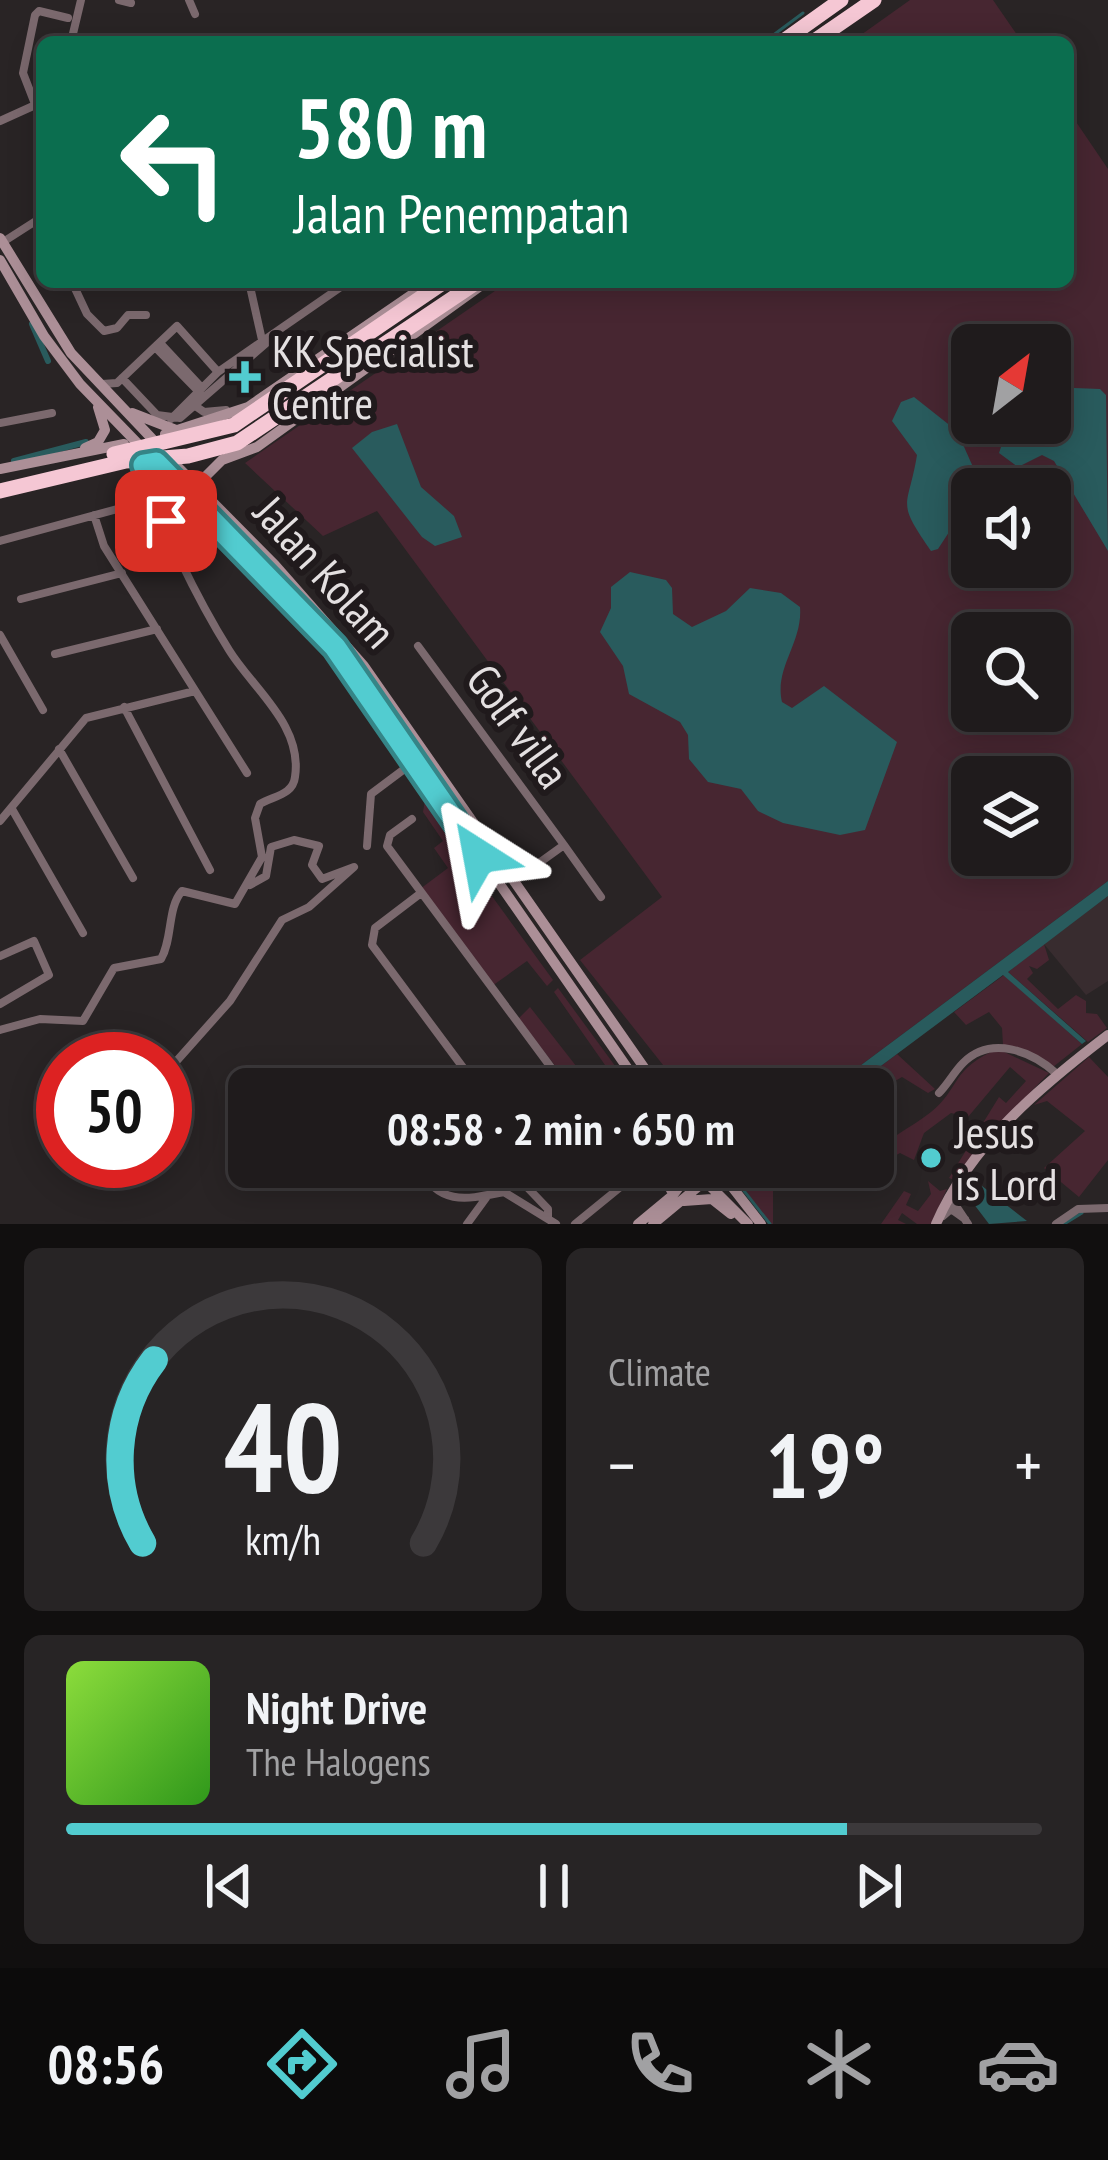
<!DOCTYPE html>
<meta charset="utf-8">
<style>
body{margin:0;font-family:"PT Sans Narrow",sans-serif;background:#272425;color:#f1f3f6;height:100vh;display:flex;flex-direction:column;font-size:45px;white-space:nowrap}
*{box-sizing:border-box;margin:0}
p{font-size:39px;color:#a1a1a3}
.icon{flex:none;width:66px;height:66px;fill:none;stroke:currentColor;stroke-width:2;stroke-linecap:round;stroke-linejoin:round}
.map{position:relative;height:1224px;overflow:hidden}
.sheet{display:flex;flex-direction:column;gap:24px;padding:24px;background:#110f0f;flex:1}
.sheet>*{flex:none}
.guide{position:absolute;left:36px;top:36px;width:1038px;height:252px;border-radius:18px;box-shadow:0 6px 30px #0003,0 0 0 3px #3c393b;background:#0b6e4f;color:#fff;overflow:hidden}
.needle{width:78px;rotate:31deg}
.tools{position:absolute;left:951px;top:324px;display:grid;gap:24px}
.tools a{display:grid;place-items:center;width:120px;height:120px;border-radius:18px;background:#1f1b1c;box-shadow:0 6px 30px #0003,0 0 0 3px #3c393b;font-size:60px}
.speed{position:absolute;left:36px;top:1032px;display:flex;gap:24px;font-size:60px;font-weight:700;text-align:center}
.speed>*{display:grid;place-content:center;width:156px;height:156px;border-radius:50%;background:#1f1b1c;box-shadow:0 6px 30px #0003,0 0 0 3px #3c393b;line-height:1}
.speed .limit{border:18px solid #d22;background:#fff;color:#111}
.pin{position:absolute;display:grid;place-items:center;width:102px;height:102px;color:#fff;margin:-51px;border-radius:24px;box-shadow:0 6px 18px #0006}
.me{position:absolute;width:132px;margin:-66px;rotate:326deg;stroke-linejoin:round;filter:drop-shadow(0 0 9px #0008)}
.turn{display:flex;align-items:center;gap:42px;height:252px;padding:0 60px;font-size:54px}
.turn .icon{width:156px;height:156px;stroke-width:2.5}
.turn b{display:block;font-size:84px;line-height:102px}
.big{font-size:90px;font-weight:600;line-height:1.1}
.sheet .tile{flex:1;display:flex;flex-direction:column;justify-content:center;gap:18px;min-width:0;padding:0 42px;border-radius:18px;background:#272425}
.sheet .dial{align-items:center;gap:0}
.dial svg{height:312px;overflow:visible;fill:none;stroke:#3c393b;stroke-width:7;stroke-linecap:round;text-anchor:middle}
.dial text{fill:#f1f3f6;stroke:none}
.song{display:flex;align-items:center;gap:36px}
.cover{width:144px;height:144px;border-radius:18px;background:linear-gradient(135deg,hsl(90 70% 55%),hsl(110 70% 35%))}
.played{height:12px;border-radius:6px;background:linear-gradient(90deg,#52ccd0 80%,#3c393b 80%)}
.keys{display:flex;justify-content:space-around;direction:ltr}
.heat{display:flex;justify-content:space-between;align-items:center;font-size:66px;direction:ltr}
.sheet .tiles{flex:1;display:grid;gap:24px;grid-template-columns:1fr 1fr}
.tile:last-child{grid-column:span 2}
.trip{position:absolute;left:228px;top:1068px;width:666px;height:120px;border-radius:18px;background:#1f1b1c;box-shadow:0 6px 30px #0003,0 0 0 3px #3c393b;font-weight:600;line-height:120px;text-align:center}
.tab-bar{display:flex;height:192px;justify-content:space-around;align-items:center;background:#0c0b0b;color:#a1a1a3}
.tab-bar .icon{width:84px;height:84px}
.tab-bar .selected{color:#52ccd0}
.tab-bar b{font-size:54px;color:#f1f3f6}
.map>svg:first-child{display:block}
</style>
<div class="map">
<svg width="1108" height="1224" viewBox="0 0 1108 1224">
<rect width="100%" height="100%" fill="#292425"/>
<path fill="#382c2f" d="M 1108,896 L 1108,981 L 1086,995 L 1044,944 Z"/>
<path fill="#472631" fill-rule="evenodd" d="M 910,0 L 993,0 L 1022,42 L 851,42 Z
M 1068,110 L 1108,169 L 1108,881 L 829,1089 L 682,1089 L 580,960 L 662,897 L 377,511 L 323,536 L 245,463 L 508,282 L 1068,282 ZM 972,345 L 1050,345 L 1050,423 L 972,423 ZM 972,489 L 1050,489 L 1050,567 L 972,567 ZM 972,633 L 1050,633 L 1050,711 L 972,711 ZM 972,777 L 1050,777 L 1050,855 L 972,855 Z
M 414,779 L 429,792 L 481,881 L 553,980 L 547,986 L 527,961 L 492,986 L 420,889 L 448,868 L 434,848 L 443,841 L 423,812 L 425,800 Z
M 1044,944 L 1049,960 L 1037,969 L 1029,966 L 1033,973 L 1027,979 L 1058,1009 L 1076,995 L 1086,1001 L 1086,1013 L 1097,1014 L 1107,1028 L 1088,1042 L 1008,972 Z
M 1004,975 L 1082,1044 L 1053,1067 L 1003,1045 L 1002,1028 L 989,1012 L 966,1025 L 954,1012 Z
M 558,988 L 621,1074 L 629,1089 L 571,1089 L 605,1065 L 554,992 Z
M 530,1007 L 580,1071 L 569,1083 L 518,1019 Z
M 998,1049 L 1049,1073 L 981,1143 L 954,1180 L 949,1178 L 999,1097 L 1006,1103 L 1026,1081 L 1010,1067 L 968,1117 L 951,1113 L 924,1133 L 914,1160 L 900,1153 L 873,1168 L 870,1167 C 882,1138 904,1133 931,1112 C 960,1089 951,1068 998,1049 Z
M 897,1054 L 935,1089 L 928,1093 L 902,1077 L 890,1084 L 876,1081 L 850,1089 Z
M 1089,1057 L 1108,1077 L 1108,1160 L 1079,1197 L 1044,1168 L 1085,1131 L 1047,1101 L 1034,1105 Z
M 773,1167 L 773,1224 L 768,1224 L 731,1169 Z
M 928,1181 L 940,1191 L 947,1189 L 931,1224 L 917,1224 L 902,1213 L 898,1220 L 906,1224 L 881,1224 L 904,1191 L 911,1194 L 906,1205 L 918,1211 L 931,1194 Z"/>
<path fill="#295b5d" d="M 1050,347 L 1058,347 L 1074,388 L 1100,389 L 1106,395 L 1108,551 L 1054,461 L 1042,455 L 1018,467 L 999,453 L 1006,432 L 1016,423 L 1050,423 Z
M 914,397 L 957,431 L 977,476 L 953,494 L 953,526 L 938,549 L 931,551 C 895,499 908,510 917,455 L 892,421 L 901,402 Z
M 397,424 L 421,487 L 454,516 L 462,537 L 435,546 L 422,537 L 352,448 L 372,432 Z
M 630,572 L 666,580 L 672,588 L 673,614 L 692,627 L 726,611 L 750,588 L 781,593 L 800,607 C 803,642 774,668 782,702 L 792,708 L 824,686 L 897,742 L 865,830 L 840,835 L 783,823 L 758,811 L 741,789 L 708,782 L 689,759 L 688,735 L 680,722 L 629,694 L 623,666 L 600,632 L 611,608 L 611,587 Z
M 1108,881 L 1108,896 L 1008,972 L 1086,1041 L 1082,1044 L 1003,975 L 850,1089 L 829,1089 Z
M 982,1186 L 1027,1221 L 989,1224 L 970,1199 Z"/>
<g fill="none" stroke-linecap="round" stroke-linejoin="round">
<path stroke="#295b5d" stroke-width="3" d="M 764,42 L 803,13
M 733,1167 L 734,1178 L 770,1224
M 1064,1224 L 1082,1213"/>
<path stroke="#295b5d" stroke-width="6" d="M 32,324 L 48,361
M 14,461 L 86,442"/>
<path stroke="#7b696e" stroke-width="8" d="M 119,0 L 131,3
M 189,0 L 195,14
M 71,42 L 81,0
M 88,42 L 90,37 L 110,42
M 35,104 L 23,73 L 35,15 L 39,11 L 68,18
M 0,121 L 42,102
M 3,242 L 42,217
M 72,282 L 87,314 L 104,331 L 117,328 L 128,315 L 146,315
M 249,282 L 262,340
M 160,343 L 202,388
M 155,347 L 200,393
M 122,378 L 157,415 L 180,418 L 271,339
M 102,384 L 117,383 L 177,326 L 218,372
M 194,405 L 204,412 L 226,410
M 171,419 L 218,372 L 348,282
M 0,423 L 52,413
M 94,515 L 104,546 L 247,773
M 0,541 L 154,499
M 21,599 L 122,573
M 0,635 L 43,710
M 418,646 L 564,845 L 514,881
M 55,654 L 157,629
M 124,707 L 210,870
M 59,749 L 133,878
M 12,809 L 83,933
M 412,819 L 390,835 L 387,846 L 567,1089
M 0,821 L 86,718 L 195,691
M 564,845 L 601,897
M 367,846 L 371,794 L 415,761
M 421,893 L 375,928 L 372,945 L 479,1089
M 0,956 L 34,941 L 49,975 L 0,1004
M 0,1030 L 40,1019 L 83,1021 L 114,968 L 161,959 C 173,938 167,908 182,891 L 235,904 L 262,857 L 255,818 L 260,804 C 273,796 293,795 295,777 C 303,725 253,689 229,650 C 202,607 153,513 144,465
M 165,1074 L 230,1001 L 282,920 L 309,907 L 354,867 L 322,879 L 312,865 L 319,846 L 294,840 L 271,847 L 266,876 L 250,885
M 343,1076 L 355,1089
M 939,1093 C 948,1084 954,1072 963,1063 C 991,1035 1032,1051 1057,1074
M 419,1167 C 439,1207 468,1199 504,1192 L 556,1224
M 533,1167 L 526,1186 L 548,1209 L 548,1218
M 950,1197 L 968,1224
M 943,1216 L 951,1209 L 965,1219
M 467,1224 L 486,1198
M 575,1224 L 645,1167
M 1056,1224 L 1078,1209 L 1108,1208"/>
<path stroke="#ac8f97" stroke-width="10" d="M 0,238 L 71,353 L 157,444
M 0,260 L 44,336 L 80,384 L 335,647 L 642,1089
M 132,413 L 176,430
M 165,434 L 248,407 L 430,282
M 85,448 L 98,442 L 105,430 L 98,407
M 169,458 L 275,565 L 364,666 L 659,1089
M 0,469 L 124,444
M 208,492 L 204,478 L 222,460 L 257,447 L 486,282
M 718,1169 L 761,1224
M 671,1190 L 681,1167
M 684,1201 L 712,1199 L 731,1214
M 638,1224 L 673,1195 L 694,1167
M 653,1224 L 705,1181 L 748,1224
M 936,1224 C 970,1145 1041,1086 1108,1035"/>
<path stroke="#f5c7d4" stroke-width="15" d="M 782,42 L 841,0
M 813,42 L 874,0"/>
<path stroke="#f5c7d4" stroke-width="15" d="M 114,454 L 234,425 L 444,282
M 0,491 L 126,461 L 188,456 L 237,443 L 477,282"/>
</g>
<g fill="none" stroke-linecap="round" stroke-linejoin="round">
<defs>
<path id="route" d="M 166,521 L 144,465 L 156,463 L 335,647 L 479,856"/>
</defs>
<use href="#route" stroke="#358587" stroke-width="30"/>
<use href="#route" stroke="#52ccd0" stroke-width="21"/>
</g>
<g fill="#52ccd0" stroke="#201a1c" stroke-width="4.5">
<path d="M239 359h12v12h12v12h-12v12h-12v-12h-12v-12h12z"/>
<circle cx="931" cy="1158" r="12"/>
</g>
<g text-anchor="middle" stroke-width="12" stroke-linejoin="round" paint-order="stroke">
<g font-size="45" fill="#e4e0e1" stroke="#201a1c" text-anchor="start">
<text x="272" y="367">KK Specialist<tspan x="272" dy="52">Centre</tspan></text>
<text x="955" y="1148">Jesus<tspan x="955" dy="52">is Lord</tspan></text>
</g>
<g font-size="45" fill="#e4e0e1" stroke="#201a1c">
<text transform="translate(325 572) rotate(48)" y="16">Jalan Kolam</text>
<text transform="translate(518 726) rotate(54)" y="16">Golf villa</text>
</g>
</g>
</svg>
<div class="tools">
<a><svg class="needle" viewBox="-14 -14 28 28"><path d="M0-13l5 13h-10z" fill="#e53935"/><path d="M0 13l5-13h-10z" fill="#a1a1a3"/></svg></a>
<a><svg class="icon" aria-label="sound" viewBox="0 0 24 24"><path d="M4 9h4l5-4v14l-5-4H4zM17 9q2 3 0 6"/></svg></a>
<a><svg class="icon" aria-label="search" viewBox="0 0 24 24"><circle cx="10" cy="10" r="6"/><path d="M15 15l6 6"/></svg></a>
<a><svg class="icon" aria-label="layers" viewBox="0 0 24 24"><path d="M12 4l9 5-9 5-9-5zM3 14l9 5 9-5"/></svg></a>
</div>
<div class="speed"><div class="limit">50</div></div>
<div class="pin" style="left:166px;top:521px;background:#d93025"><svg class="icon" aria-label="arrive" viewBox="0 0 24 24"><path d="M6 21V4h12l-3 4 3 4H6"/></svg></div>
<svg class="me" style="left:479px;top:856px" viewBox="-20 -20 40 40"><path d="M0-17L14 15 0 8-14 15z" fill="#52ccd0" stroke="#fff" stroke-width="4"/></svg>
<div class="trip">08:58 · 2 min · 650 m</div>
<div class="guide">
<div class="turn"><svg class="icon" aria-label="left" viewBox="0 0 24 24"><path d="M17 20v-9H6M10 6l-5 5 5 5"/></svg><div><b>580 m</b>Jalan Penempatan</div></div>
</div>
</div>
<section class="sheet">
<div class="tiles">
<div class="tile dial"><svg viewBox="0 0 100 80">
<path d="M14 69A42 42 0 1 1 86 69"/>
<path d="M14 69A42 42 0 0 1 17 22" stroke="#52ccd0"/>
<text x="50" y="56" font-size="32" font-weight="700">40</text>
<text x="50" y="72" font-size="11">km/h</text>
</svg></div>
<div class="tile"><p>Climate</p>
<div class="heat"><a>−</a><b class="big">19°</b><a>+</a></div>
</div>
<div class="tile">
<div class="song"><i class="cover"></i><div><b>Night Drive</b><p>The Halogens</p></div></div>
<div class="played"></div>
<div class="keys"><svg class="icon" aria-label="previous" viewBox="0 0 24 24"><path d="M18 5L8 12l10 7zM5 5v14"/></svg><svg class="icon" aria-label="pause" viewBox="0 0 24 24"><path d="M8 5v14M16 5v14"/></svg><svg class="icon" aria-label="next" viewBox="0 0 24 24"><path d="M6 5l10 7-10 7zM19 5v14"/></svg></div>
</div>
</div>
</section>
<nav class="tab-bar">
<b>08:56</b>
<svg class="icon selected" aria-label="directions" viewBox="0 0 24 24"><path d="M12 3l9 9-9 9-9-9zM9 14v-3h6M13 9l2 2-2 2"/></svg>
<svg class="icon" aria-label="music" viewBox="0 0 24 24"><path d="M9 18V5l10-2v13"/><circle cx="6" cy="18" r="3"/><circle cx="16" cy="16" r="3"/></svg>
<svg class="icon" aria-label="phone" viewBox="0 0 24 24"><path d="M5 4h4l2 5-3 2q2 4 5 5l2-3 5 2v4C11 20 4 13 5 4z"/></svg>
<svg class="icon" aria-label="climate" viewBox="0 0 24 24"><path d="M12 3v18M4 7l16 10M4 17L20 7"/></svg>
<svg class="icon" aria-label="car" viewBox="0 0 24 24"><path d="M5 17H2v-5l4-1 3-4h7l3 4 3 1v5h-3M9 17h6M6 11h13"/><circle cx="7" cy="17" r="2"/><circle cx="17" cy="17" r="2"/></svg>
</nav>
